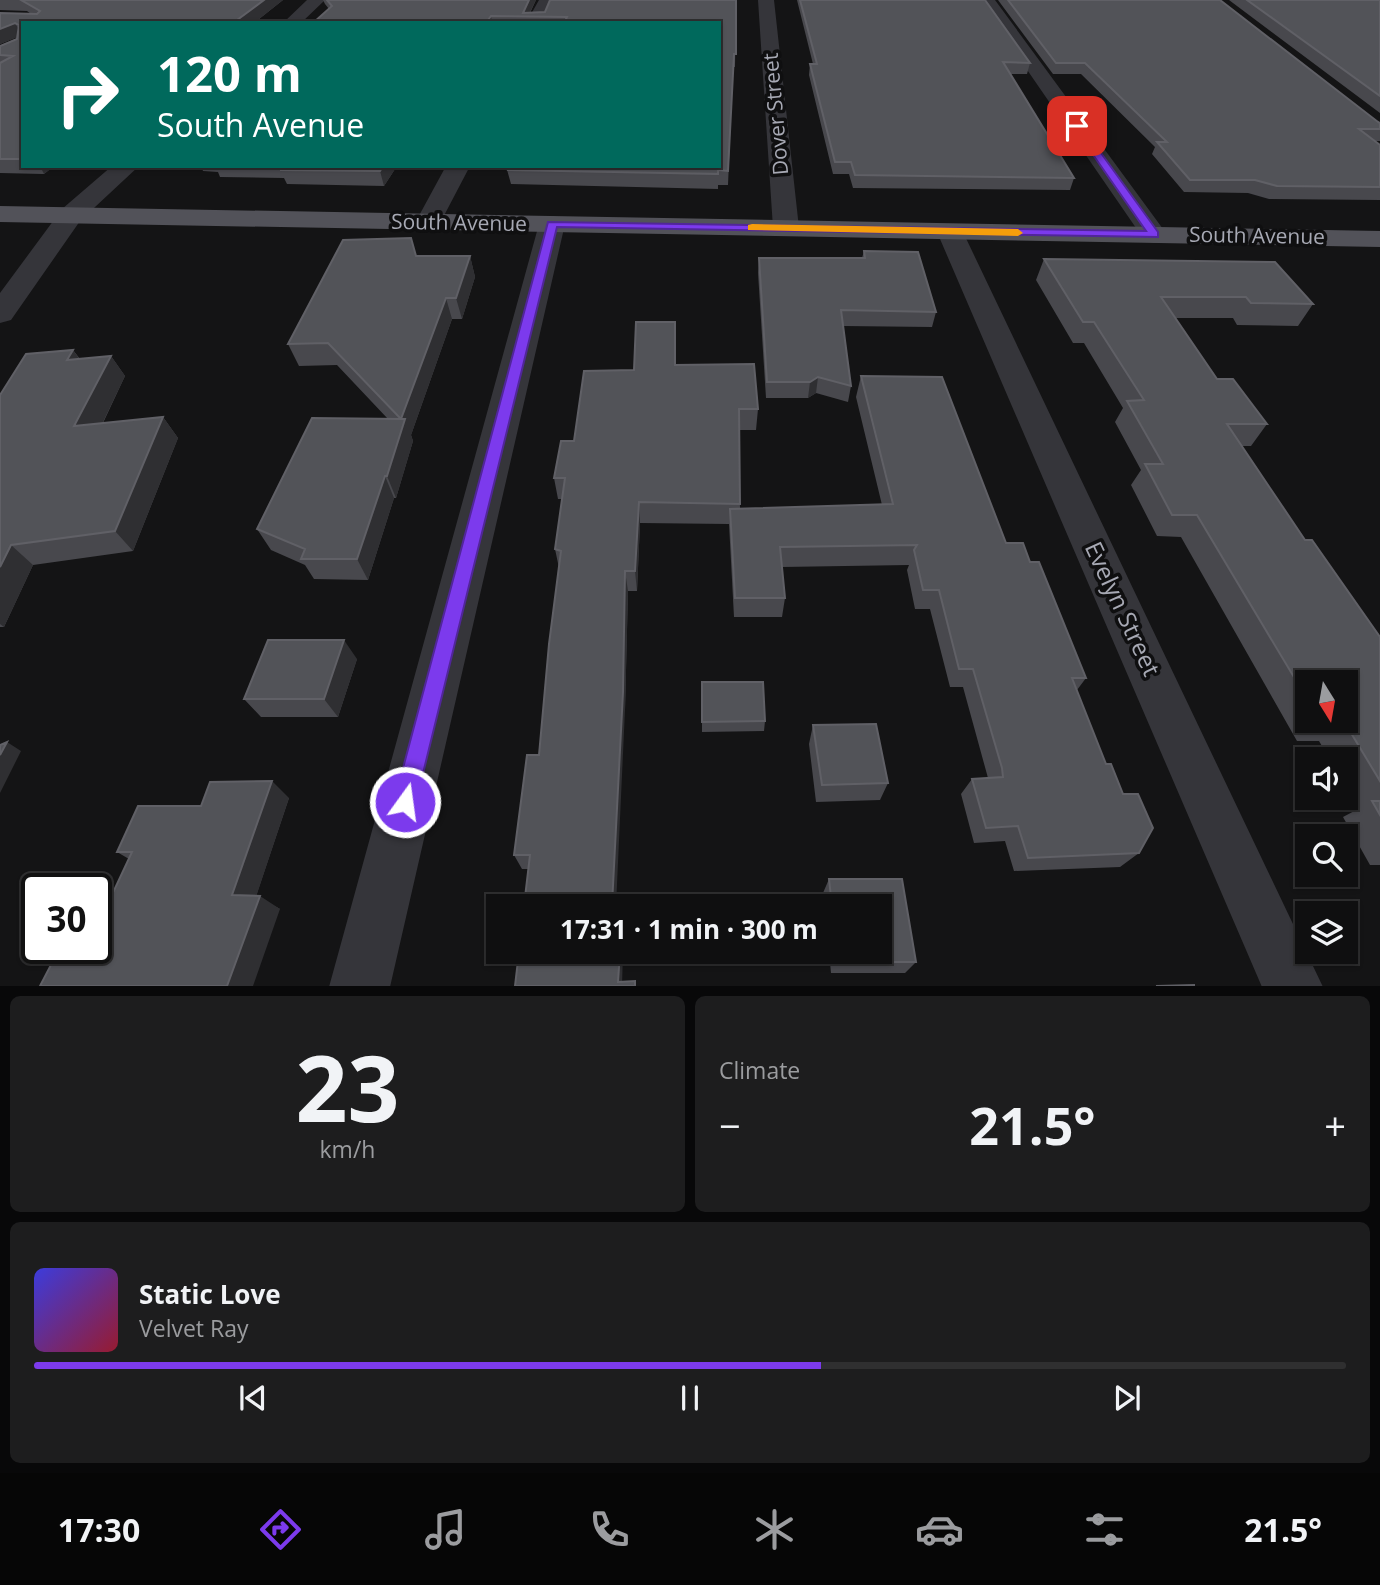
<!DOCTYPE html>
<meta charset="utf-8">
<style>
body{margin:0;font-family:"Open Sans",sans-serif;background:#1d1d1e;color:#f1f3f6;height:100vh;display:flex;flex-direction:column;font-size:26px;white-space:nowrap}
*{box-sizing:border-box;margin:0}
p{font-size:23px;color:#9b9c9f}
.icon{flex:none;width:38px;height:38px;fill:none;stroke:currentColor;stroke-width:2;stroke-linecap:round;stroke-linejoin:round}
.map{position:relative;height:986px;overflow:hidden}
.drawer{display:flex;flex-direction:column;gap:10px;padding:10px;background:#080809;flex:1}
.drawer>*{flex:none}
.top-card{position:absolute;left:21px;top:21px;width:700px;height:147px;border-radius:0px;box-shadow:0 2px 5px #0004,0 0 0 2px #2f2f30;background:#00695c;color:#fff;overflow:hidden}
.needle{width:46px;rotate:169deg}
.controls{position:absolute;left:1295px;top:670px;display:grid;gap:14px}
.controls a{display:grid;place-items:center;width:63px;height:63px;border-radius:0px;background:#0f0f10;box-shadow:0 2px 5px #0004,0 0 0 2px #2f2f30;font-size:35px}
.speed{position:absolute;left:21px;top:873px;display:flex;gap:14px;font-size:35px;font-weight:700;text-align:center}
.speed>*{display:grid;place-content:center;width:91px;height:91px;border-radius:50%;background:#0f0f10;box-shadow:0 2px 5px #0004,0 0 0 2px #2f2f30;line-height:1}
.speed .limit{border:4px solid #111;border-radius:10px;background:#fff;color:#111}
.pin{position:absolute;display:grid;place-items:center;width:60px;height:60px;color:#fff;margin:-30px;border-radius:14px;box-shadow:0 4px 10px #0006}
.me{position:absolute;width:77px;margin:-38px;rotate:14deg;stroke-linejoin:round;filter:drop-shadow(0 0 5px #0008)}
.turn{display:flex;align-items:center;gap:24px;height:147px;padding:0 21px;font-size:32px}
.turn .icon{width:91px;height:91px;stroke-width:2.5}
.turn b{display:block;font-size:49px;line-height:60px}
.big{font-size:52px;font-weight:700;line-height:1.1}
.drawer .widget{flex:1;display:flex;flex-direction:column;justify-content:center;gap:10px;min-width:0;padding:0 24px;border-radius:10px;background:#1d1d1e}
.drawer .dial{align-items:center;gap:0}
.dial b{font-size:91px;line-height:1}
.song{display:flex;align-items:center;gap:21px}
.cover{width:84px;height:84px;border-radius:10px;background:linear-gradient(135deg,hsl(240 70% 55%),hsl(350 70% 35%))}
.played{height:7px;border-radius:4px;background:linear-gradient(90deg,#7c3aed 60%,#2f2f30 60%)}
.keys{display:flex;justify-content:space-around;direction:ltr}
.heat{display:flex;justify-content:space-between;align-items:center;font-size:38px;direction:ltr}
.drawer .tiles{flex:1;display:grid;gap:10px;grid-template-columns:1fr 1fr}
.widget:last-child{grid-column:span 2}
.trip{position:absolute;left:486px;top:894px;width:406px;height:70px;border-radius:0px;background:#0f0f10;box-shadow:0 2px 5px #0004,0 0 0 2px #2f2f30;font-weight:700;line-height:70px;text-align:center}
.dock{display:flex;height:112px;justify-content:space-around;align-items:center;background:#060606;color:#9b9c9f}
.dock .icon{width:49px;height:49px}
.dock .current{color:#7c3aed}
.dock b{font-size:32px;color:#f1f3f6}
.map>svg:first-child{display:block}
</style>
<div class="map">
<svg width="1380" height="987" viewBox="0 0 1380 987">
<rect width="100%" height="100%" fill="#141415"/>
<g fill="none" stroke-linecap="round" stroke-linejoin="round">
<path fill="#35353a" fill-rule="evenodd" d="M 307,0 L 325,0 L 301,23 L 283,23 Z
M 539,0 L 555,0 L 544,23 L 526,23 Z
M 758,0 L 774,0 L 799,228 L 795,234 L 786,236 L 777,234 L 773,228 Z
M 979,0 L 995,0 L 1163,229 L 1167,235 L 1163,241 L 1154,243 L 1145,241 Z
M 112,166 L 139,166 L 80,221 L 11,320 L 0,323 L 0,293 L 62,209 Z
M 446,166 L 470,166 L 437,229 L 428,231 L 419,229 L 415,223 Z
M 552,216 L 561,218 L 565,224 L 390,987 L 329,987 L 539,224 L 543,218 Z
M 950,224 L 959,226 L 963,232 L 1323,987 L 1262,987 L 937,232 L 941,226 Z"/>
<path fill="#525259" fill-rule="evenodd" d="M 0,206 L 1380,231 L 1380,247 L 0,222 Z"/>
</g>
<path fill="#48484d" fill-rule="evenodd" d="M 0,0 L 283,0 L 254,23 L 23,23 L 23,166 L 54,166 L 44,174 L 0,173 L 0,46 L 17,39 L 17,37 L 0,44 L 0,13 L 31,14 L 27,11 L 0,10 Z
M 323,0 L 536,0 L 530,13 L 545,12 L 550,0 L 736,0 L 735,67 L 733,67 L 728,185 L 718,185 L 718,189 L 511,184 L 506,166 L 719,166 L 719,23 L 313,23 L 329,9 L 325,4 Z
M 797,0 L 985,0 L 1030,63 L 1027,74 L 1010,74 L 1074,178 L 1070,190 L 853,188 L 849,174 L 833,174 L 809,75 L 810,64 L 813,64 Z
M 998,0 L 1220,0 L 1378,122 L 1380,122 L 1380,141 L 1374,141 L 1380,145 L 1380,200 L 1269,199 L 1248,193 L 1184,192 L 1152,154 L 1155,147 L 1081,74 L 1053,74 Z
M 1229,0 L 1380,0 L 1380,113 Z
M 201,166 L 397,166 L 384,186 L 287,184 L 284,178 L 220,177 L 218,172 L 203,171 Z
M 864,251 L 936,312 L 932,327 L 843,326 L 851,386 L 848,402 L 816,393 L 808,398 L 766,398 L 758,273 L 759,258 L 862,258 Z
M 416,256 L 470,256 L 475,277 L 462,319 L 452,319 L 411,435 L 413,441 L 396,498 L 394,498 L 368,580 L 314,579 L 305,565 L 271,550 L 257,529 L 388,419 L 337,365 L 299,366 L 288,344 Z
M 1044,259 L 1313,304 L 1298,326 L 1237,325 L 1233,318 L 1175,318 L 1217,379 L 1267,424 L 1251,446 L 1242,446 L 1305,540 L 1380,637 L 1380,865 L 1370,865 L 1343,817 L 1358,809 L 1346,787 L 1346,760 L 1330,760 L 1319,741 L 1297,741 L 1181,537 L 1157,536 L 1131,485 L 1141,470 L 1115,422 L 1123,408 L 1084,343 L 1073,343 L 1036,280 ZM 1307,682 L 1346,721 L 1307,721 Z
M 73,350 L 80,359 L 111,356 L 125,376 L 103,423 L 163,417 L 178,438 L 133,551 L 33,565 L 4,627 L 0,627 L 0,395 Z
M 676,365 L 758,409 L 756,430 L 739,430 L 740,509 L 882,505 L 856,397 L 861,376 L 1006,543 L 1030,562 L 1086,678 L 1077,690 L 1139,853 L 1120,867 L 1014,871 L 1005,841 L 974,843 L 961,794 L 972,779 L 988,778 L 963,687 L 950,687 L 930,609 L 915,609 L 907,570 L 909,565 L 782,567 L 785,598 L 782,617 L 734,617 L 729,524 L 640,523 L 637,591 L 628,591 L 625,710 L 524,906 L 528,869 L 522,869 L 514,855 L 539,755 L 559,568 L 555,549 L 562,499 L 558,499 L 554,478 L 574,441 L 634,370 Z
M 357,659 L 338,717 L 261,717 L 244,699 Z
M 702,682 L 765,721 L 764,731 L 702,732 Z
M 813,725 L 888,783 L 880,800 L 816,802 L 809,744 Z
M 289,798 L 256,896 L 280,909 L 96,948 L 129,859 L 117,852 L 201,806 Z
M 829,879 L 902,879 L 916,962 L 905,973 L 831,973 L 829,952 L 880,952 L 880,906 L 824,906 L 823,893 Z"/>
<path fill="#2f2f32" d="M 264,0 L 283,0 L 254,23 L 233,23 Z
M 529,0 L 536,0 L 528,16 L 523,13 Z
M 491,16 L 492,23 L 486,23 Z
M 15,23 L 22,35 L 0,44 L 0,29 Z
M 40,166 L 54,166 L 44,174 Z
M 383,166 L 397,166 L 384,186 L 380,171 Z
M 470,256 L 475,277 L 462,319 L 456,298 Z
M 446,298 L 452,319 L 411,435 L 413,441 L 396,498 L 387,476 L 401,419 Z
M 73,350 L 88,371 L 67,360 Z
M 111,356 L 125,376 L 91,447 L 74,426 Z
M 818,377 L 816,393 L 808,398 L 810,382 Z
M 163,417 L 178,438 L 133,551 L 115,531 Z
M 385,476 L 394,498 L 368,580 L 357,559 Z
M 639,502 L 640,523 L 637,591 L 635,571 Z
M 11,545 L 33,565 L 4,627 L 0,624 L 0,567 Z
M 625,571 L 628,591 L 625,710 L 616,906 L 612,905 Z
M 344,640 L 357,659 L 338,717 L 324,699 Z
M 7,742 L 21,751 L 0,793 L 0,755 Z
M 272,781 L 289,798 L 252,909 L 232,895 Z
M 260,896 L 280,909 L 253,986 L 227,986 Z
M 620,952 L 623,952 L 622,986 L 618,982 Z"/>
<path fill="#525358" stroke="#606066" stroke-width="2" d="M 21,0 L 264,0 L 233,23 L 23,23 L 23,159 L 0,159 L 0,63 L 13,56 L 0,55 L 0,46 L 17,39 L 19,25 L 15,23 L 0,29 L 0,13 L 37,14 L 40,11 Z
M 327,0 L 529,0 L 523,13 L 545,12 L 550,0 L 736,0 L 736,54 L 734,54 L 728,171 L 718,170 L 718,174 L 508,170 L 509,166 L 719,166 L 719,23 L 564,23 L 567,17 L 491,16 L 486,23 L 313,23 L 332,6 Z
M 800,0 L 985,0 L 1030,63 L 1003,62 L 1074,178 L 855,175 L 851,162 L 835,162 L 810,64 L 817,64 Z
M 1008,0 L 1220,0 L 1378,122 L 1380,123 L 1380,129 L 1359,129 L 1380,145 L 1380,187 L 1277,186 L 1255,180 L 1190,180 L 1157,142 L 1167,142 L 1085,63 L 1056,63 Z
M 1247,0 L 1380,0 L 1380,96 Z
M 281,166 L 383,166 L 380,171 L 281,170 Z
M 411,238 L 416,256 L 470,256 L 456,298 L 446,298 L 401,419 L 405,419 L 387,476 L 385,476 L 357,559 L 301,559 L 305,549 L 257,529 L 312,418 L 401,419 L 328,343 L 288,344 L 343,240 Z
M 864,251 L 918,252 L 936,312 L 841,310 L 851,386 L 818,377 L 810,382 L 767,382 L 759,258 L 865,258 Z
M 1044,259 L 1275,262 L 1313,304 L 1251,303 L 1246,297 L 1161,297 L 1217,379 L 1233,379 L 1267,424 L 1227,424 L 1305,540 L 1312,540 L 1380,637 L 1380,781 L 1345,723 L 1322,723 L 1320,721 L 1346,721 L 1346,682 L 1307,682 L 1307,699 L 1197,515 L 1172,515 L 1145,464 L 1163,464 L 1127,401 L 1144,400 L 1094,322 L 1083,322 Z
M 636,322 L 675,322 L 675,365 L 754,364 L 758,409 L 739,409 L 740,504 L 639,502 L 635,571 L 625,571 L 623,692 L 612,905 L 622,905 L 622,906 L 524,906 L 530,855 L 514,855 L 527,755 L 539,755 L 549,644 L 561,551 L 555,549 L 565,478 L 554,478 L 561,441 L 574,441 L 584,371 L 634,370 Z
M 73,350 L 67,360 L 111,356 L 74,426 L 163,417 L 115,531 L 11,545 L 0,567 L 0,395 L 26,354 Z
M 861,376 L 942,377 L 1006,543 L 1023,543 L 1030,562 L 1039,562 L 1086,678 L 1072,678 L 1106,764 L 1111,764 L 1123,794 L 1138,794 L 1153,828 L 1139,853 L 1028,858 L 1018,826 L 986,828 L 972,779 L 1003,777 L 1002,768 L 973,669 L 959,669 L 939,590 L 923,590 L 914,550 L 917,545 L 780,547 L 785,598 L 735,598 L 730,509 L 893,504 Z
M 268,640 L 344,640 L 324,699 L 244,699 Z
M 702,682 L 763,682 L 765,721 L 702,722 Z
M 876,724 L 888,783 L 822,785 L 813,725 Z
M 7,742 L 0,755 L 0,745 Z
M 272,781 L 232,895 L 260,896 L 227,986 L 40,986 L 53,961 L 67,953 L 69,948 L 96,948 L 96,929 L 132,852 L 117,852 L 138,806 L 201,806 L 210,782 Z
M 1372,801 L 1380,801 L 1380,815 Z
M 829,879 L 902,879 L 916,962 L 838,962 L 837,952 L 880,952 L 880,906 L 832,906 Z
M 519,952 L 620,952 L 618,982 L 635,981 L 635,986 L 515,986 Z
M 1194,985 L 1194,986 L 1156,986 Z"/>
<path fill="#7c3aed" stroke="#51269a" stroke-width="2" d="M 1074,124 L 1080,124 L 1158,232 L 1158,237 L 557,227 L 416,802 L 413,810 L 405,813 L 398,810 L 394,802 L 548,222 L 1146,231 L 1073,126 Z"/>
<path fill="#f59e0b" d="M 752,224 L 1018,229 L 1023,233 L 1018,236 L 748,230 L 748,225 Z"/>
<g text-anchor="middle" stroke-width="7" stroke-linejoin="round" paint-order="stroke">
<g font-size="21" fill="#a7a9b4" stroke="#0f0f10">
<text transform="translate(776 114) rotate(-95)" y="7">Dover Street</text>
<text transform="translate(459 223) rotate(1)" y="7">South Avenue</text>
<text transform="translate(1257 236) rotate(1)" y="7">South Avenue</text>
</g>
<g font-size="24" fill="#a7a9b4" stroke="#0f0f10">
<text transform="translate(1122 609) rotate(65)" y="8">Evelyn Street</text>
</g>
</g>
</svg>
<div class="controls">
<a><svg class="needle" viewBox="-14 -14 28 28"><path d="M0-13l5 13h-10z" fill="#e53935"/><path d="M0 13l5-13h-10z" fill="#9b9c9f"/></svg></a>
<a><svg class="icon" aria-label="sound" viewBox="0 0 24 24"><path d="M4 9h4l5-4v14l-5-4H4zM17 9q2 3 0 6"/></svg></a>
<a><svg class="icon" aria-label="search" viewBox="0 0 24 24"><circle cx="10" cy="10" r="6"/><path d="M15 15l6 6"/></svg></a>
<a><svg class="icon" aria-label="layers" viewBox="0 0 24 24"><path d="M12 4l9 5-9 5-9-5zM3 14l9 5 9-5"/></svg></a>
</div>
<div class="speed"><div class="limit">30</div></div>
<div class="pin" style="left:1077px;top:126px;background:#d93025"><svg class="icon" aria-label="arrive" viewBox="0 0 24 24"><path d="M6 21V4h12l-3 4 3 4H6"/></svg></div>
<svg class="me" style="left:405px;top:802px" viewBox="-20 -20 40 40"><circle r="17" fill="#7c3aed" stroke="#fff" stroke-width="3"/><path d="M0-11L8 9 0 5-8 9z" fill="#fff"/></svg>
<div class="trip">17:31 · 1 min · 300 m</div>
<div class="top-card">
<div class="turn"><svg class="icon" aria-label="right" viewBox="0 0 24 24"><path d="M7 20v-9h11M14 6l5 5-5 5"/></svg><div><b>120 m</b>South Avenue</div></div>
</div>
</div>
<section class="drawer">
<div class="tiles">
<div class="widget dial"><b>23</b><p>km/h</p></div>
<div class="widget"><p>Climate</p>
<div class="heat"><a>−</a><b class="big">21.5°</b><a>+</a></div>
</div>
<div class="widget">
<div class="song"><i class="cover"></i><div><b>Static Love</b><p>Velvet Ray</p></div></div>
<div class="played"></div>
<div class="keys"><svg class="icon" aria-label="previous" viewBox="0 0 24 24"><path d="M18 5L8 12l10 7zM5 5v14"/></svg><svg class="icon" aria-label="pause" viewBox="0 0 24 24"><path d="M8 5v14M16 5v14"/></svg><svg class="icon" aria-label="next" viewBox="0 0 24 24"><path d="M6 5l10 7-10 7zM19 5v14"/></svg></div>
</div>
</div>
</section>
<nav class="dock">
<b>17:30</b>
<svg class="icon current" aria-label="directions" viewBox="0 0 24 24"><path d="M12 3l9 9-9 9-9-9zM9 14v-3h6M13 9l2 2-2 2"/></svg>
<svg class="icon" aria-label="music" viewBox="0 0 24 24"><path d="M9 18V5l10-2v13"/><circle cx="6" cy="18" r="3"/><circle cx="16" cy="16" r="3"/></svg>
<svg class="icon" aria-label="phone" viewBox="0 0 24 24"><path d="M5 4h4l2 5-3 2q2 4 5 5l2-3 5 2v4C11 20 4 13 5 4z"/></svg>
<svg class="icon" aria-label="climate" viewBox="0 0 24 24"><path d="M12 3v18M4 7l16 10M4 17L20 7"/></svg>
<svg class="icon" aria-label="car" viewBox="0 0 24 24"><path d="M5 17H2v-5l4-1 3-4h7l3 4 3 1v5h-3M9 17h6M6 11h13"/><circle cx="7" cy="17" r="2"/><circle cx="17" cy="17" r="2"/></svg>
<svg class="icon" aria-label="filters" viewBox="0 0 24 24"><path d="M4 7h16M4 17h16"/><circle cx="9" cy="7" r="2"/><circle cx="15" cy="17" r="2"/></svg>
<b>21.5°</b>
</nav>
